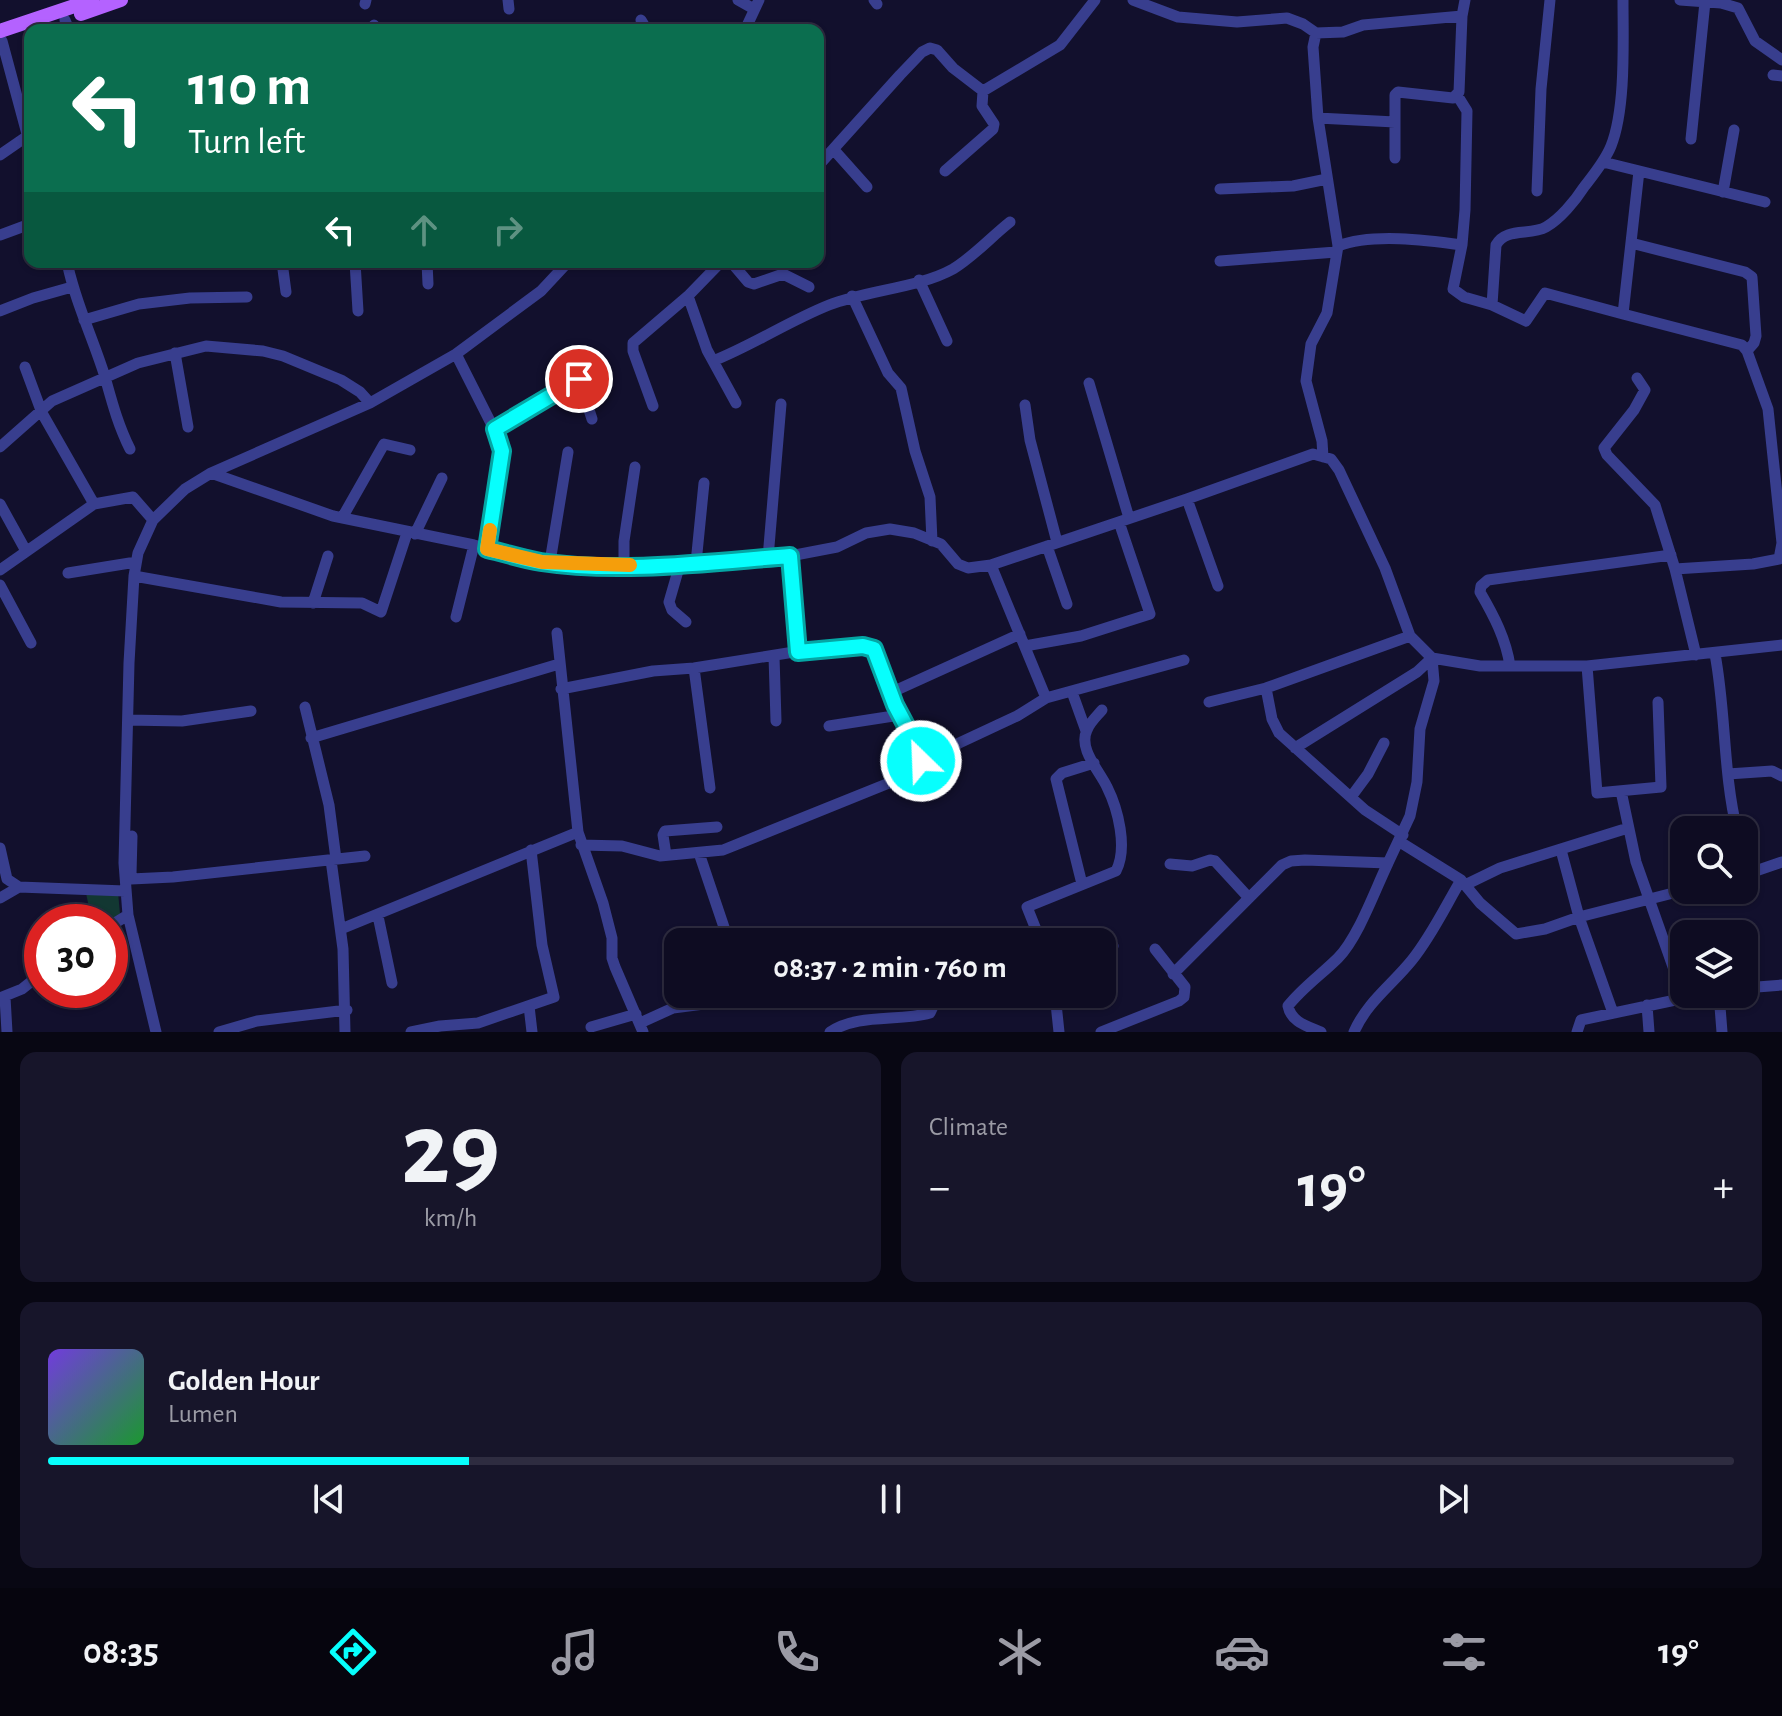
<!DOCTYPE html>
<meta charset="utf-8">
<style>
body{margin:0;font-family:"Alegreya Sans",sans-serif;background:#17152a;color:#f1f3f6;height:100vh;display:flex;flex-direction:column;font-size:30px;white-space:nowrap}
*{box-sizing:border-box;margin:0}
p{font-size:26px;color:#9b9ba5}
.icon{flex:none;width:44px;height:44px;fill:none;stroke:currentColor;stroke-width:2;stroke-linecap:round;stroke-linejoin:round}
.map{position:relative;height:1032px;overflow:hidden}
.drawer{display:flex;flex-direction:column;gap:20px;padding:20px;background:#080713;flex:1}
.drawer>*{flex:none}
.top-card{position:absolute;left:24px;top:24px;width:800px;height:244px;border-radius:16px;box-shadow:0 2px 6px #0004,0 0 0 2px #2e2c40;background:#0b6e4f;color:#fff;overflow:hidden}
.tools{position:absolute;left:1670px;top:816px;display:grid;gap:16px}
.tools a{display:grid;place-items:center;width:88px;height:88px;border-radius:16px;background:#0e0c22;box-shadow:0 2px 6px #0004,0 0 0 2px #2e2c40;font-size:40px}
.speed{position:absolute;left:24px;top:904px;display:flex;gap:16px;font-size:40px;font-weight:700;text-align:center}
.speed>*{display:grid;place-content:center;width:104px;height:104px;border-radius:50%;background:#0e0c22;box-shadow:0 2px 6px #0004,0 0 0 2px #2e2c40;line-height:1}
.speed .limit{border:12px solid #d22;background:#fff;color:#111}
.pin{position:absolute;display:grid;place-items:center;width:68px;height:68px;color:#fff;margin:-34px;border:4px solid #fff;border-radius:50%;box-shadow:0 2px 8px #0007}
.me{position:absolute;width:88px;margin:-44px;rotate:336deg;stroke-linejoin:round;filter:drop-shadow(0 0 6px #0008)}
.turn{display:flex;align-items:center;gap:28px;height:168px;padding:0 32px;font-size:36px}
.turn .icon{width:104px;height:104px;stroke-width:2.5}
.turn b{display:block;font-size:56px;line-height:68px}
.lanes{display:flex;align-items:center;height:76px;padding:0 32px;background:#0003;justify-content:center;gap:40px;direction:ltr}
.lanes .off{opacity:.35}
.big{font-size:60px;font-weight:600;line-height:1.1}
.drawer .widget{flex:1;display:flex;flex-direction:column;justify-content:center;gap:12px;min-width:0;padding:0 28px;border-radius:16px;background:#17152a}
.drawer .dial{align-items:center;gap:0}
.dial b{font-size:104px;line-height:1}
.song{display:flex;align-items:center;gap:24px}
.cover{width:96px;height:96px;border-radius:12px;background:linear-gradient(135deg,hsl(260 70% 55%),hsl(130 70% 35%))}
.played{height:8px;border-radius:4px;background:linear-gradient(90deg,#07fffd 25%,#2e2c40 25%)}
.keys{display:flex;justify-content:space-around;direction:ltr}
.heat{display:flex;justify-content:space-between;align-items:center;font-size:44px;direction:ltr}
.drawer .tiles{flex:1;display:grid;gap:20px;grid-template-columns:1fr 1fr}
.widget:last-child{grid-column:span 2}
.trip{position:absolute;left:664px;top:928px;width:452px;height:80px;border-radius:16px;background:#0e0c22;box-shadow:0 2px 6px #0004,0 0 0 2px #2e2c40;font-weight:600;line-height:80px;text-align:center}
.dock{display:flex;height:128px;justify-content:space-around;align-items:center;background:#06050e;color:#9b9ba5}
.dock .icon{width:56px;height:56px}
.dock .active{color:#07fffd}
.dock b{font-size:36px;color:#f1f3f6}
.map>svg:first-child{display:block}
</style>
<div class="map">
<svg width="1782" height="1032" viewBox="0 0 1782 1032">
<rect width="100%" height="100%" fill="#12102d"/>
<path fill="#123732" d="M 118,892 L 120,914 L 106,922 L 92,922 L 86,893 Z"/>
<g fill="none" stroke-linecap="round" stroke-linejoin="round">
<path stroke="#383e8e" stroke-width="11" d="M 508,0 L 509,9
M 738,0 L 754,9
M 874,0 L 877,4
M 1133,0 L 1178,17 L 1237,22 L 1287,18 L 1303,24 L 1316,33 L 1343,32 L 1363,25 L 1462,16 L 1465,0
M 1623,0 C 1623,42 1626,108 1611,146 C 1605,161 1594,174 1584,187 C 1575,201 1560,219 1546,227 C 1530,236 1506,227 1496,245 L 1492,305 L 1526,321 L 1545,293 L 1623,314 L 1639,171
M 1680,0 L 1721,3 L 1738,8 L 1755,41 L 1782,60
M 365,4 L 366,0
M 65,20 L 69,30
M 641,20 L 647,30
M 374,25 L 376,30
M 141,28 L 142,30
M 745,30 L 759,0
M 1316,33 L 1313,47 L 1318,118 L 1338,246
M 2,41 L 30,145
M 1773,75 L 1782,76
M 983,91 L 1060,45 L 1095,0
M 1457,95 L 1467,111 L 1465,210 L 1462,245
M 1318,118 L 1395,122
M 1691,139 L 1705,2
M 834,150 L 867,187
M 0,155 L 26,137
M 1395,158 L 1395,95 L 1398,92 L 1453,98 L 1459,92 L 1462,16
M 1603,162 L 1765,202
M 818,166 L 900,75 L 922,52 L 930,48 L 937,50 L 953,68 L 983,91 L 982,106 L 994,124 L 993,129 L 945,171
M 1220,189 L 1293,186 L 1327,179
M 1537,191 L 1541,89 L 1550,0
M 1723,192 L 1734,130
M 0,235 L 30,224
M 1631,243 L 1745,272 L 1752,277 L 1756,336 L 1754,343 L 1747,351
M 1220,261 L 1336,252
M 67,262 C 75,302 93,338 105,377 C 112,402 118,425 130,449
M 282,262 L 286,292
M 355,262 L 358,311
M 427,262 L 428,284
M 731,262 L 748,282 L 754,284 L 783,274 L 809,287
M 919,280 L 947,341
M 688,296 L 707,350 L 736,403
M 852,296 L 888,373 L 901,388 L 915,451 L 930,497 L 932,541
M 0,311 L 33,298 L 72,287
M 1623,314 L 1742,345 L 1747,351 L 1768,409 L 1782,543 L 1779,559 L 1753,564 L 1675,569
M 84,320 L 139,304 L 190,298 L 247,297
M 175,353 L 188,427
M 456,354 L 502,445 L 487,549
M 713,361 C 753,345 789,321 829,305 C 867,290 919,288 953,269 C 973,257 991,237 1010,222
M 25,367 L 42,413 L 94,504
M 1637,378 L 1645,390 L 1634,410 L 1604,448 L 1607,455 L 1655,505 L 1675,569 L 1696,655
M 579,379 L 592,419
M 1089,383 L 1129,518
M 1025,405 L 1030,440 L 1057,542
M 653,406 L 633,351 L 633,343 L 688,296 L 721,262
M 495,429 L 589,373
M 0,447 L 52,401 L 138,363 L 206,346 L 263,351 L 283,356 L 341,380 L 360,392 L 370,403
M 1323,457 L 1322,441 L 1306,381 L 1311,344 L 1327,313 L 1338,246 C 1372,233 1426,240 1462,245 L 1453,289 L 1464,297 L 1492,305
M 211,473 L 333,516 L 474,545 L 542,562 L 624,566 L 790,556 L 837,547 L 866,533 L 890,529 L 914,533 L 941,544 L 958,564 L 968,568 L 991,565 L 1187,499 L 1313,454 L 1331,459 L 1339,470 L 1385,568 L 1410,636 L 1432,658 L 1480,666 L 1587,666 L 1782,645
M 1187,499 L 1218,586
M 0,504 L 26,551
M 342,518 L 384,444 L 410,450
M 415,534 L 442,478
M 1047,546 L 1067,604
M 790,556 L 798,652
M 768,558 L 781,404
M 550,562 L 568,452
M 696,563 L 704,483
M 680,564 L 669,602 L 672,610 L 686,622
M 991,565 L 1046,698
M 624,566 L 624,541 L 635,467
M 0,570 L 94,504 L 133,497 L 153,520
M 68,573 L 136,562
M 134,576 L 281,602 L 362,603 L 381,612 L 407,533
M 0,585 L 31,643
M 313,603 L 328,556
M 456,617 L 474,545
M 557,633 L 578,832 L 603,903 L 612,938 L 612,958 L 615,967 L 643,1032
M 1025,646 L 1081,636 L 1150,614 L 1119,522
M 1715,654 C 1726,712 1723,773 1737,830
M 774,656 L 776,721
M 1510,666 C 1506,639 1494,616 1480,592 L 1481,586 L 1488,580 L 1671,555
M 1587,666 L 1597,793 L 1661,787 L 1658,702
M 694,668 L 710,788
M 1266,688 L 1272,719 L 1279,733 L 1365,810 L 1403,835
M 561,689 L 653,671 L 694,668 L 794,652 L 869,647 L 877,655 L 895,705 L 922,756 L 917,765 L 894,781 L 723,850 L 660,856 L 622,846 L 581,845
M 1072,692 L 1086,731
M 890,693 L 1020,634
M 1209,702 L 1266,688 L 1410,636
M 305,707 L 329,805 L 336,859
M 128,720 L 182,721 L 251,711
M 829,726 L 900,715
M 311,738 L 559,664
M 1295,748 L 1417,672 L 1432,658
M 922,756 L 957,744 L 1017,716 L 1046,698 L 1184,660
M 1728,774 L 1772,771 L 1782,776
M 1621,791 L 1636,862 L 1684,998
M 1351,797 L 1368,774 L 1384,743
M 1400,842 L 1461,880 L 1480,903 L 1516,934 L 1545,929 L 1579,917 L 1685,890
M 0,848 L 7,879 L 19,887 L 125,891
M 1561,850 L 1579,917 L 1613,1013
M 699,853 L 729,942
M 666,855 L 663,835 L 665,831 L 717,827
M 1744,858 L 1748,874
M 331,860 L 343,949 L 345,1032
M 1170,864 L 1192,866 L 1210,860 L 1215,861 L 1249,898
M 131,874 L 132,836
M 1744,875 L 1782,862
M 131,879 L 173,877 L 365,856
M 1082,884 L 1056,779 L 1062,773 L 1094,763
M 1465,885 L 1500,868 L 1628,828
M 0,898 L 19,887
M 378,916 L 392,983
M 110,926 L 128,915
M 341,929 L 578,832
M 1041,942 L 1027,907 L 1116,871 C 1128,848 1118,809 1107,787 C 1099,770 1078,749 1087,730 C 1090,722 1097,716 1102,710
M 1102,950 L 1113,946
M 1173,974 L 1282,865 L 1291,861 L 1305,860 L 1388,863 L 1410,816 L 1417,782 L 1420,729 L 1434,681 L 1432,658
M 1744,988 L 1782,985
M 1055,994 L 1059,1032
M 1719,994 L 1722,1032
M 5,997 L 7,1032
M 0,998 L 22,989 L 42,973
M 1647,1005 L 1649,1032
M 529,1006 L 532,1032
M 640,1023 L 673,1008 L 735,1000 L 752,994
M 591,1027 L 636,1014
M 156,1032 L 128,915 L 124,863 L 129,663 L 134,576 L 138,553 L 153,520 L 185,489 L 211,473 L 370,403 L 456,354 L 541,291 L 568,262
M 219,1032 L 257,1021 L 347,1010
M 411,1032 L 440,1026 L 478,1023 L 554,997 L 542,945 L 531,850
M 830,1032 C 859,1013 898,1022 930,1013 L 939,994
M 1101,1032 L 1179,1001 L 1184,997 L 1185,987 L 1155,949
M 1321,1032 C 1307,1026 1291,1022 1288,1006 C 1302,988 1322,974 1338,958 C 1358,938 1375,890 1388,863
M 1354,1032 C 1367,1002 1392,985 1412,960 C 1432,935 1445,907 1461,880
M 1577,1032 L 1581,1020 L 1704,994"/>
<path stroke="#b462ff" stroke-width="14" d="M 81,14 L 121,0
M 0,31 L 92,0"/>
</g>
<g fill="none" stroke-linecap="round" stroke-linejoin="round">
<defs>
<path id="route" d="M 579,379 L 495,429 L 502,451 L 487,549 C 505,553 523,559 541,562 C 619,574 712,562 790,556 L 798,652 L 863,646 L 874,649 L 895,705 L 922,756 L 921,761"/>
</defs>
<use href="#route" stroke="#05a6a4" stroke-width="20"/>
<use href="#route" stroke="#07fffd" stroke-width="14"/>
<path stroke="#f59e0b" stroke-width="14" d="M 490,530 L 487,549 L 542,562 L 630,565"/>
</g>
</svg>
<div class="tools">
<a><svg class="icon" aria-label="search" viewBox="0 0 24 24"><circle cx="10" cy="10" r="6"/><path d="M15 15l6 6"/></svg></a>
<a><svg class="icon" aria-label="layers" viewBox="0 0 24 24"><path d="M12 4l9 5-9 5-9-5zM3 14l9 5 9-5"/></svg></a>
</div>
<div class="speed"><div class="limit">30</div></div>
<div class="pin" style="left:579px;top:379px;background:#d93025"><svg class="icon" aria-label="arrive" viewBox="0 0 24 24"><path d="M6 21V4h12l-3 4 3 4H6"/></svg></div>
<svg class="me" style="left:921px;top:761px" viewBox="-20 -20 40 40"><circle r="17" fill="#07fffd" stroke="#fff" stroke-width="3"/><path d="M0-11L8 9 0 5-8 9z" fill="#fff"/></svg>
<div class="trip">08:37 · 2 min · 760 m</div>
<div class="top-card">
<div class="turn"><svg class="icon" aria-label="left" viewBox="0 0 24 24"><path d="M17 20v-9H6M10 6l-5 5 5 5"/></svg><div><b>110 m</b>Turn left</div></div>
<div class="lanes"><svg class="icon" aria-label="left" viewBox="0 0 24 24"><path d="M17 20v-9H6M10 6l-5 5 5 5"/></svg><svg class="icon off" aria-label="ahead" viewBox="0 0 24 24"><path d="M12 20V5M6 11l6-6 6 6"/></svg><svg class="icon off" aria-label="right" viewBox="0 0 24 24"><path d="M7 20v-9h11M14 6l5 5-5 5"/></svg></div>
</div>
</div>
<section class="drawer">
<div class="tiles">
<div class="widget dial"><b>29</b><p>km/h</p></div>
<div class="widget"><p>Climate</p>
<div class="heat"><a>−</a><b class="big">19°</b><a>+</a></div>
</div>
<div class="widget">
<div class="song"><i class="cover"></i><div><b>Golden Hour</b><p>Lumen</p></div></div>
<div class="played"></div>
<div class="keys"><svg class="icon" aria-label="previous" viewBox="0 0 24 24"><path d="M18 5L8 12l10 7zM5 5v14"/></svg><svg class="icon" aria-label="pause" viewBox="0 0 24 24"><path d="M8 5v14M16 5v14"/></svg><svg class="icon" aria-label="next" viewBox="0 0 24 24"><path d="M6 5l10 7-10 7zM19 5v14"/></svg></div>
</div>
</div>
</section>
<nav class="dock">
<b>08:35</b>
<svg class="icon active" aria-label="directions" viewBox="0 0 24 24"><path d="M12 3l9 9-9 9-9-9zM9 14v-3h6M13 9l2 2-2 2"/></svg>
<svg class="icon" aria-label="music" viewBox="0 0 24 24"><path d="M9 18V5l10-2v13"/><circle cx="6" cy="18" r="3"/><circle cx="16" cy="16" r="3"/></svg>
<svg class="icon" aria-label="phone" viewBox="0 0 24 24"><path d="M5 4h4l2 5-3 2q2 4 5 5l2-3 5 2v4C11 20 4 13 5 4z"/></svg>
<svg class="icon" aria-label="climate" viewBox="0 0 24 24"><path d="M12 3v18M4 7l16 10M4 17L20 7"/></svg>
<svg class="icon" aria-label="car" viewBox="0 0 24 24"><path d="M5 17H2v-5l4-1 3-4h7l3 4 3 1v5h-3M9 17h6M6 11h13"/><circle cx="7" cy="17" r="2"/><circle cx="17" cy="17" r="2"/></svg>
<svg class="icon" aria-label="filters" viewBox="0 0 24 24"><path d="M4 7h16M4 17h16"/><circle cx="9" cy="7" r="2"/><circle cx="15" cy="17" r="2"/></svg>
<b>19°</b>
</nav>
